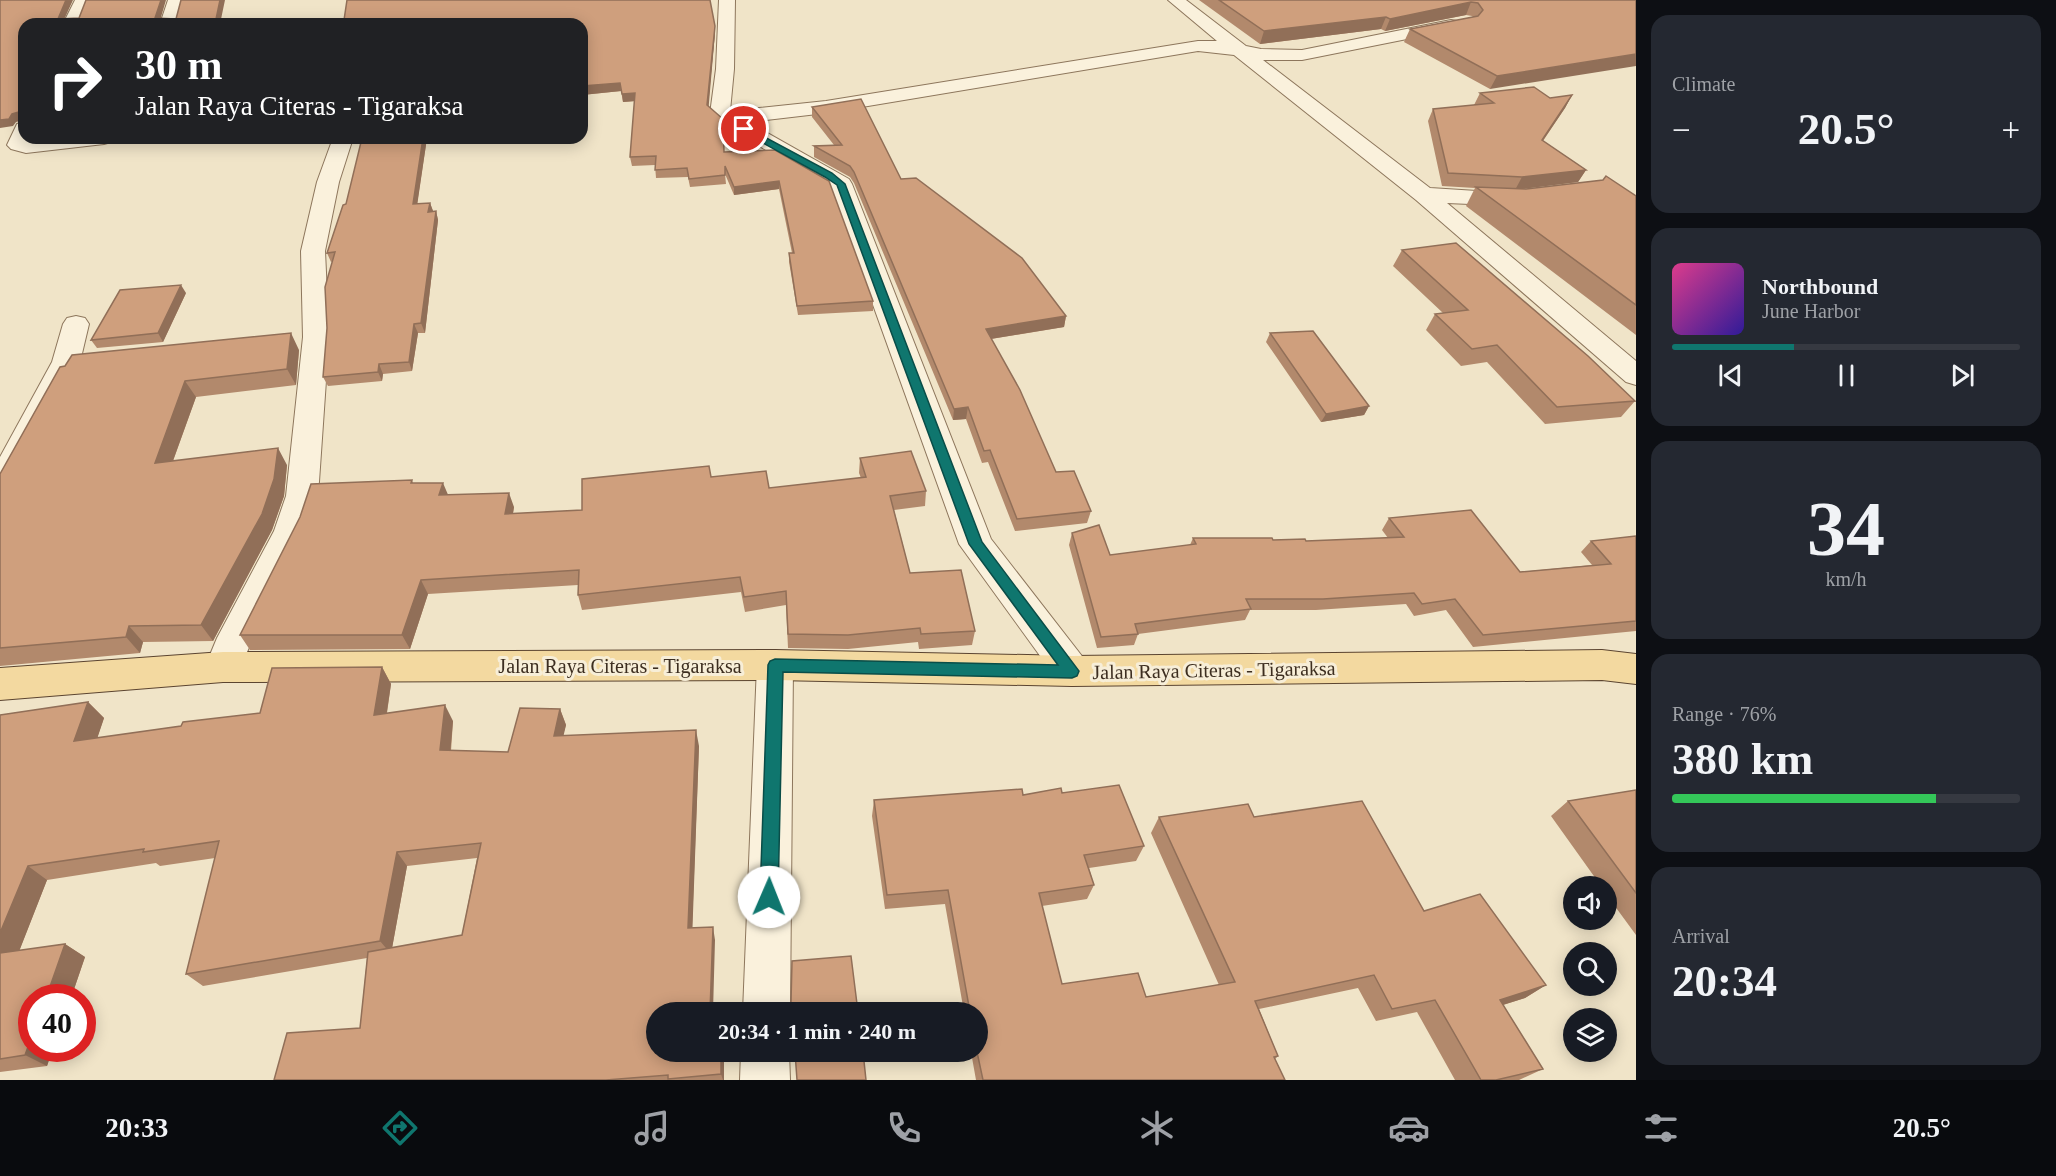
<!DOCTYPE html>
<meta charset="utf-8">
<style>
body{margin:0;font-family:"Times New Roman",serif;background:#242831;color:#f1f3f6;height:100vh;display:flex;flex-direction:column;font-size:22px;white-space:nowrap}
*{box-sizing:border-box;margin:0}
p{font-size:20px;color:#9ea1a6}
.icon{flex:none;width:33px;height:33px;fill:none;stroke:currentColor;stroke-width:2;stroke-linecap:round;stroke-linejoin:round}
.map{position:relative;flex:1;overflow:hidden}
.sheet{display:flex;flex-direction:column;gap:15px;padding:15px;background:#0d0f14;width:420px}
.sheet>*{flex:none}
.top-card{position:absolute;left:18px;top:18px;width:570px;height:126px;border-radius:18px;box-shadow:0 3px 15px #0003;background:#202124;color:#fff;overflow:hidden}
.controls{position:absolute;left:1563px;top:876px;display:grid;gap:12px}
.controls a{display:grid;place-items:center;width:54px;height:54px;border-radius:50%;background:#171b24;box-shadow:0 3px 15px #0003;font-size:30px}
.speed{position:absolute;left:18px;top:984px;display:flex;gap:12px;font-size:30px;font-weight:700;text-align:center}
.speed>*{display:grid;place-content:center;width:78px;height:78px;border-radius:50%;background:#171b24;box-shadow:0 3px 15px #0003;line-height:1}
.speed .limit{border:9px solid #d22;background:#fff;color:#111}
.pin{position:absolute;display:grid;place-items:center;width:51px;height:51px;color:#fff;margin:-26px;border:3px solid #fff;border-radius:50%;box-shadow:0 2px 6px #0007}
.me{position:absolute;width:66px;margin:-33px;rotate:1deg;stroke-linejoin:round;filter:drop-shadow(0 0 4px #0008)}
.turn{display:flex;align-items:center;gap:21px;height:126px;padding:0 18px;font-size:27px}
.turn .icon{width:78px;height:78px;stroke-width:2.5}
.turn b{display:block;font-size:42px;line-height:51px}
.big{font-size:45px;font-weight:800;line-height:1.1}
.sheet .tile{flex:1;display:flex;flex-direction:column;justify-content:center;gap:9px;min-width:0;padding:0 21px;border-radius:18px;background:#242831}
.sheet .dial{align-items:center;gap:0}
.dial b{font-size:78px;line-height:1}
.song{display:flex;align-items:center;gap:18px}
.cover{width:72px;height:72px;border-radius:9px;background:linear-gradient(135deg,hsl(330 70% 55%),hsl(250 70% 35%))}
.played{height:6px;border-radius:3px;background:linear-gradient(90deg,#0f766e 35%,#363941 35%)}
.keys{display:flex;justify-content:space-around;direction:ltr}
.heat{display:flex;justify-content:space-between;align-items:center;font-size:33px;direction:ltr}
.charge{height:9px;border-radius:4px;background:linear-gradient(90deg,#34c759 76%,#363941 0)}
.trip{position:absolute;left:646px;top:1002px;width:342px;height:60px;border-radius:30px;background:#171b24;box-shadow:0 3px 15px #0003;font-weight:800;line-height:60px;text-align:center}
.menu{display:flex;height:96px;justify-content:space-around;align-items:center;background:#090b0e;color:#9ea1a6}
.menu .icon{width:42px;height:42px}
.menu .on{color:#0f766e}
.menu b{font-size:27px;color:#f1f3f6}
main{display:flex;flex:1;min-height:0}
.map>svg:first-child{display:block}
</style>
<main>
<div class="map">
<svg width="1636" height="1080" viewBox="0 0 1636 1080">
<rect width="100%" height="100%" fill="#f0e4c8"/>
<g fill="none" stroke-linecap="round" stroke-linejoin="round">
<defs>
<path id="minor" d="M 75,0 L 91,0 L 81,24 L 63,24 Z
M 168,0 L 184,0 L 178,24 L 160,24 Z
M 719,0 L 735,0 L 734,69 L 730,111 L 826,101 L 1198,41 L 1217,41 L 1168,0 L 1186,0 L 1246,46 L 1261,49 L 1302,50 L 1451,20 L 1457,21 L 1460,25 L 1457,29 L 1302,60 L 1263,60 L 1430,188 L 1524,194 L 1527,199 L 1524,204 L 1516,206 L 1447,203 L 1636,361 L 1636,385 L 1626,382 L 1416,200 L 1234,55 L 1198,51 L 826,113 L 748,122 L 849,179 L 852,184 L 991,539 L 1085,660 L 1090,671 L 1085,682 L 1072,686 L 1059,682 L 959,544 L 831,188 L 718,122 L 710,114 L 716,69 Z
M 24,122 L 24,138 L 31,138 L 30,140 L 114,138 L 111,142 L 104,144 L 26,153 L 11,149 L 7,145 L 17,124 Z
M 333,138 L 353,138 L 339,182 L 325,251 L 329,337 L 318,496 L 306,531 L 253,638 L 236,678 L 223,682 L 210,678 L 205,667 L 217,638 L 274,531 L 286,496 L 303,337 L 301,251 L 317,182 Z
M 76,316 L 85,318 L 89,324 L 80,362 L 11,494 L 0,497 L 0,457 L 52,362 L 63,324 L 67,318 Z"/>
<path id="tertiary" d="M 775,650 L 788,654 L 793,665 L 790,1012 L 743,1012 L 757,665 L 762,654 Z
M 741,1052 L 789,1052 L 790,1080 L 740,1080 Z"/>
<path id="primary" d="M 775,650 L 1072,656 L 1602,650 L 1636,654 L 1636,684 L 1602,680 L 1072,686 L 775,680 L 223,682 L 0,700 L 0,668 L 223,652 Z"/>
</defs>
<use href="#minor" stroke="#8d765c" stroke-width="2"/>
<use href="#tertiary" stroke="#8d765c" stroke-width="2"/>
<use href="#primary" stroke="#5b4430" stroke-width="2"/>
<use href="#minor" fill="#faf1dc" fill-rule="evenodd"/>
<use href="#tertiary" fill="#faf1dc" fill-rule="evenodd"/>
<use href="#primary" fill="#f3d9a0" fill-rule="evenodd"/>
</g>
<path fill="#b2896c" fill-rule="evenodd" d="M 1199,0 L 1636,0 L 1490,89 L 1404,42 L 1410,29 L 1473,17 L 1472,16 L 1466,15 L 1385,31 L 1381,29 L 1260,44 Z
M 344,20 L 715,26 L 715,33 L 708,107 L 724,152 L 775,150 L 873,301 L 873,311 L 798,315 L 789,262 L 789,253 L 792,253 L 779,189 L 734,195 L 725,174 L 726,184 L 690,187 L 688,177 L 656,178 L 655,165 L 632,166 L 630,157 L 635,101 L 623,102 L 621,91 L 582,95 L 582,24 Z
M 1480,93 L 1550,98 L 1572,95 L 1565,108 L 1543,141 L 1586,170 L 1578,182 L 1520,189 L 1636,196 L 1636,335 L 1466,206 L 1475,188 L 1442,186 L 1428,121 L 1433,109 L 1474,105 Z
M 812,107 L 901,179 L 1066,316 L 1064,327 L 991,339 L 1056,472 L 1091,511 L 1087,523 L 1015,531 L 988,462 L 982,463 L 966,419 L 953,420 L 854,183 L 850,177 L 814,157 L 814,146 L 834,145 L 812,117 Z
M 361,138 L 427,138 L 417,204 L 430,203 L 433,211 L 436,211 L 438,220 L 425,333 L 418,333 L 412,371 L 383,374 L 382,381 L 328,386 L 323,377 L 333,261 L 331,262 L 327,253 L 346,204 L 362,140 Z
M 1402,250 L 1635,401 L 1621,417 L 1545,424 L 1487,362 L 1461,366 L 1426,330 L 1435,314 L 1443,313 L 1393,266 Z
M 186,293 L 163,342 L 97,348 L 91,340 Z
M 1270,333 L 1369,406 L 1364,415 L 1321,422 L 1266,342 Z
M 299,350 L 296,385 L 196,397 L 173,461 L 287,465 L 284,496 L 272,530 L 213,641 L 143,642 L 140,653 L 0,666 L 0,474 L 60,367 Z
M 860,458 L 926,491 L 925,506 L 894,510 L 910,573 L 975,631 L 972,645 L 919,649 L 918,642 L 848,649 L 788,648 L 786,605 L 745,612 L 741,592 L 582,610 L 578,595 L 578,585 L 428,594 L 410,649 L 250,650 L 240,635 L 412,480 L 413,483 L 448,495 L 514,507 L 513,514 L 582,510 L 711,477 L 769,488 L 861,478 L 859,473 Z
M 1389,518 L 1520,572 L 1592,565 L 1581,552 L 1591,541 L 1636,536 L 1636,631 L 1473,647 L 1446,610 L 1414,616 L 1406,604 L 1316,610 L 1250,610 L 1245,620 L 1138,634 L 1134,645 L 1097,648 L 1069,545 L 1072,533 L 1110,555 L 1190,545 L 1193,538 L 1273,540 L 1306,541 L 1388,538 L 1382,530 Z
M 382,667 L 391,684 L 387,713 L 453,721 L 451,751 L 508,752 L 560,709 L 566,725 L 563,735 L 699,746 L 692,928 L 715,940 L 657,1012 L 724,1052 L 724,1080 L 274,1080 L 360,1028 L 367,958 L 203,986 L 186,974 L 215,858 L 160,866 L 156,863 L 47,880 L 19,951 L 65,944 L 85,957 L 71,998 L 32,998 L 32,1048 L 53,1048 L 47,1066 L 0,1072 L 0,715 L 88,702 L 104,718 L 97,738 L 181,726 L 260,713 ZM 477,858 L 462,935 L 392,948 L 407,866 Z
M 1636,790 L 1636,935 L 1606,894 L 1606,886 L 1601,886 L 1551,816 L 1568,801 Z
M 1062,793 L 1144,846 L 1136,861 L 1089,868 L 1094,885 L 1087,899 L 1042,906 L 1062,984 L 1146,997 L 1219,985 L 1151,833 L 1159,817 L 1254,817 L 1424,911 L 1546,985 L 1525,998 L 1503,1005 L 1543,1069 L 1519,1080 L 1455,1080 L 1417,1012 L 1376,1021 L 1358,988 L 1259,1009 L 1278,1056 L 1275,1059 L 1285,1080 L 976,1080 L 971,1052 L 978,1052 L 978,1012 L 964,1012 L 945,904 L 885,909 L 872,816 L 874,800 L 1023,795 Z"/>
<path fill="#916f58" d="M 66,0 L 73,0 L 62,24 L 58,19 Z
M 161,0 L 166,0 L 159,24 L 155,18 Z
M 220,0 L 225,0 L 220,24 L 215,24 Z
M 1471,2 L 1466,15 L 1385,31 L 1390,19 Z
M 1386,17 L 1381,29 L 1260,44 L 1264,31 Z
M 715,26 L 715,33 L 708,114 L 707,105 Z
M 1636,54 L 1636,66 L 1490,89 L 1497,76 Z
M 620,83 L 621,91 L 582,95 L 582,86 Z
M 635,93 L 636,101 L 623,102 L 622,94 Z
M 1572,95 L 1565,108 L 1535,152 L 1542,140 Z
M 19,112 L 24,116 L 24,121 L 23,120 L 16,122 L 13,126 L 0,128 L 0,120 L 12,114 Z
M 423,138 L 427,138 L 416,213 L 413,204 Z
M 1586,170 L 1578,182 L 1515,190 L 1522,177 Z
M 779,181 L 779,189 L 734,195 L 734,187 Z
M 430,203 L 433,211 L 428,212 Z
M 436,211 L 438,220 L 425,333 L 421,323 Z
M 181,285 L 186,293 L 163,342 L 158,333 Z
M 1066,316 L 1064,327 L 984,340 L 986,329 Z
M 414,324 L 418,333 L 412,371 L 409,362 Z
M 291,333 L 299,350 L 296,385 L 287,369 Z
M 379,364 L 383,374 L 382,381 L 378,372 Z
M 185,381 L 196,397 L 166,480 L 155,463 Z
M 1369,406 L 1364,415 L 1321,422 L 1326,414 Z
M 968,407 L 966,419 L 953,420 L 954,409 Z
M 278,448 L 287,465 L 284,496 L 272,530 L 213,641 L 201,625 Z
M 443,483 L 449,497 L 439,495 Z
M 509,493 L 514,507 L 510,529 L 505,514 Z
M 421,580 L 428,594 L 410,649 L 402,635 Z
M 129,626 L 143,642 L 140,653 L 126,637 Z
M 382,667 L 391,684 L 384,731 L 374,715 Z
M 88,702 L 104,718 L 91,757 L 74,741 Z
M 445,705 L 453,721 L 449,766 L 440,750 Z
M 560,709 L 566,725 L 560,751 L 554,736 Z
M 696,730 L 699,746 L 692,941 L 688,928 Z
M 397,852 L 407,866 L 391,954 L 380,941 Z
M 28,866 L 47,880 L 13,967 L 0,959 L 0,933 Z
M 713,927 L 715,940 L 713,1012 L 710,1012 Z
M 65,944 L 85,957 L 71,998 L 46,998 Z
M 1546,985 L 1525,998 L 1480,1012 L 1500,1000 Z
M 32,1036 L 32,1048 L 53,1048 L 47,1066 L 25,1055 Z
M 721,1052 L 724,1052 L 724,1080 L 723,1080 L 721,1074 Z"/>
<path fill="#cf9f7d" stroke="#916f58" stroke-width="1.5" d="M 0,0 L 66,0 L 58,19 L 79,18 L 86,0 L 161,0 L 155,18 L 176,19 L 181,0 L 220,0 L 215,24 L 24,24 L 24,116 L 21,117 L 19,112 L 12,114 L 9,119 L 0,120 Z
M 347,0 L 710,0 L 715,26 L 707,105 L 723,119 L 724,152 L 775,150 L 829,181 L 873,301 L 797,306 L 789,253 L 794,253 L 779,181 L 734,187 L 725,166 L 725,175 L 689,179 L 687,168 L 655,170 L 656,156 L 630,157 L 635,93 L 622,94 L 620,83 L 582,86 L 582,24 L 322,24 L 322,22 L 344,20 Z
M 1219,0 L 1636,0 L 1636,54 L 1497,76 L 1410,29 L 1478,16 L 1483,10 L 1478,3 L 1471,2 L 1390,19 L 1386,17 L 1264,31 Z
M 1534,87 L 1550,98 L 1572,95 L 1542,140 L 1586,170 L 1522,177 L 1448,173 L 1433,109 L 1494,103 L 1480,93 Z
M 861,99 L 901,179 L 916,178 L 1022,258 L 1066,316 L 986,329 L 1020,390 L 1056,472 L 1074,471 L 1091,511 L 1017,519 L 990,450 L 984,451 L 968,407 L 954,409 L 854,172 L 850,166 L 814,146 L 842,145 L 812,107 Z
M 362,138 L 423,138 L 413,204 L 430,203 L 428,212 L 436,211 L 421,323 L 414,324 L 409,362 L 379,364 L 378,372 L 323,377 L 327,328 L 325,287 L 335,252 L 327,253 L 343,205 L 346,204 Z
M 1606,176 L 1636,196 L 1636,305 L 1476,187 L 1526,189 L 1603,180 Z
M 1456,243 L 1588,356 L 1635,401 L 1557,407 L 1497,345 L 1472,349 L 1435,314 L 1468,310 L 1402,250 Z
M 181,285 L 158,333 L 91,340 L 120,290 Z
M 1313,331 L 1369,406 L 1326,414 L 1270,333 Z
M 291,333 L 287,369 L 185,381 L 155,463 L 278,448 L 274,479 L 262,514 L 201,625 L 129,626 L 126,637 L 0,648 L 0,474 L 60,367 L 65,366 L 72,355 Z
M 911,451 L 926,491 L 890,496 L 910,573 L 961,570 L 975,631 L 921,634 L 920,628 L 848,635 L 788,634 L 786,591 L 744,597 L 740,577 L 578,595 L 579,570 L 421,580 L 402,635 L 240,635 L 300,517 L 311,484 L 412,480 L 411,483 L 443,483 L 439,495 L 509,493 L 505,514 L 582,510 L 582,479 L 709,466 L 711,477 L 766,471 L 769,488 L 866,477 L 860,458 Z
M 1471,510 L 1520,572 L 1611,564 L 1591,541 L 1636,536 L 1636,621 L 1483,635 L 1455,599 L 1422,604 L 1414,593 L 1323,599 L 1246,599 L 1251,609 L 1135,624 L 1138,634 L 1101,637 L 1072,533 L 1099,525 L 1110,555 L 1196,544 L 1193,538 L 1272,538 L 1273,540 L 1305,539 L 1306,541 L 1404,537 L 1389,518 Z
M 382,667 L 374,715 L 445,705 L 440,750 L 508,752 L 520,708 L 560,709 L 554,736 L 696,730 L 688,928 L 713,927 L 710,1012 L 657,1012 L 657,1052 L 721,1052 L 721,1074 L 668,1079 L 668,1075 L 606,1080 L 274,1080 L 287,1033 L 360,1028 L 368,952 L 462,935 L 481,843 L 397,852 L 380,941 L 186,974 L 219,841 L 143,852 L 144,849 L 28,866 L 0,933 L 0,715 L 88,702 L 74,741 L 181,726 L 183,722 L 260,713 L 272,668 Z
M 1119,785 L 1144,846 L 1084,855 L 1094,885 L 1039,893 L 1062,984 L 1138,973 L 1146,997 L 1235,982 L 1159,817 L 1248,804 L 1254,817 L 1362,801 L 1424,911 L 1480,894 L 1546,985 L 1500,1000 L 1543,1069 L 1496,1080 L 1481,1080 L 1435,1000 L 1392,1009 L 1374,975 L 1255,1001 L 1278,1056 L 1274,1057 L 1285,1080 L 983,1080 L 977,1052 L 978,1012 L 970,1012 L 948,890 L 887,895 L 874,800 L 1022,789 L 1023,795 L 1061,788 L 1062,793 Z
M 1636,790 L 1636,893 L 1568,801 Z
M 65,944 L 46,998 L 32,998 L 32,1036 L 25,1055 L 0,1059 L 0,953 Z
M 851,956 L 858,1012 L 792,1012 L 791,1002 L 792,961 Z
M 795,1052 L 863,1052 L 866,1080 L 797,1080 Z"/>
<path fill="#0f766e" stroke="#0a4d48" stroke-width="1.5" d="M 744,126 L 832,173 L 845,184 L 982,542 L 1079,671 L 1077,676 L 1072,678 L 783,672 L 778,897 L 776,903 L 769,906 L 763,903 L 760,897 L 768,665 L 770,661 L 775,659 L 1058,665 L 969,544 L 837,185 L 825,177 L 741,131 L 741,127 Z"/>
<g text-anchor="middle" stroke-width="6" stroke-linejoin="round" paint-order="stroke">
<g font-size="20" fill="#3d2e20" stroke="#f7eed8">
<text x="620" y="673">Jalan Raya Citeras - Tigaraksa</text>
<text transform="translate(1214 670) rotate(-1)" y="7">Jalan Raya Citeras - Tigaraksa</text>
</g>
</g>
</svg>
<div class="controls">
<a><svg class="icon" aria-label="sound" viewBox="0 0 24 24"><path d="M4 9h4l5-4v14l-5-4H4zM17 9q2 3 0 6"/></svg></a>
<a><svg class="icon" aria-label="search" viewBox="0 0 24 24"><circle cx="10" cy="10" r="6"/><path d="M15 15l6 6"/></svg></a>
<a><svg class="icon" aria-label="layers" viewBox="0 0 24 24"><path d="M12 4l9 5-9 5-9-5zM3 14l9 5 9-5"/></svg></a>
</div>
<div class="speed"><div class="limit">40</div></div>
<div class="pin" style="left:744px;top:129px;background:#d93025"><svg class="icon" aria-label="arrive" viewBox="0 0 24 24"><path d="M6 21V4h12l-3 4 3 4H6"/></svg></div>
<svg class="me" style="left:769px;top:897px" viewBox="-20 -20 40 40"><circle r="19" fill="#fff"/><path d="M0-13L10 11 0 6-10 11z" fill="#0f766e"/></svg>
<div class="trip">20:34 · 1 min · 240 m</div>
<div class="top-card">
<div class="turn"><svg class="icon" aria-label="right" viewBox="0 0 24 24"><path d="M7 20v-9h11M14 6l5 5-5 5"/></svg><div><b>30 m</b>Jalan Raya Citeras - Tigaraksa</div></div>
</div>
</div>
<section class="sheet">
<div class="tile"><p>Climate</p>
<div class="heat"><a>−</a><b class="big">20.5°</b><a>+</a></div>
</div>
<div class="tile">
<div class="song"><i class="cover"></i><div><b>Northbound</b><p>June Harbor</p></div></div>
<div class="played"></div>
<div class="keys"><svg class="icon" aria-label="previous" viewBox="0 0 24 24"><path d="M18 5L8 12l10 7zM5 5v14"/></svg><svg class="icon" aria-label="pause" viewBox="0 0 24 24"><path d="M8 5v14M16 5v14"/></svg><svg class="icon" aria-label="next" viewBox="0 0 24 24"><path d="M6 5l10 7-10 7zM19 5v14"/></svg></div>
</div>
<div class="tile dial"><b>34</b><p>km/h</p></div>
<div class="tile"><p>Range · 76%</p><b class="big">380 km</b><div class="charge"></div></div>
<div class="tile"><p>Arrival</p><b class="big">20:34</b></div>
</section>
</main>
<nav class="menu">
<b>20:33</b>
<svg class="icon on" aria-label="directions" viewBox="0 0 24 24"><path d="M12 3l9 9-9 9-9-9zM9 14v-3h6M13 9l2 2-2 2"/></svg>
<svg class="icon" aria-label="music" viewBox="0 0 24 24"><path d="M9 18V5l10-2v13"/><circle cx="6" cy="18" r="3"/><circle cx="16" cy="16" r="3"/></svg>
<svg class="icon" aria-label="phone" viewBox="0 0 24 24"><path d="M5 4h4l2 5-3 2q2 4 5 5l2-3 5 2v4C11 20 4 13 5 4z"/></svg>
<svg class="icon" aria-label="climate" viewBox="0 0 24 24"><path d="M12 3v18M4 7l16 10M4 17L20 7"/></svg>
<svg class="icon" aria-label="car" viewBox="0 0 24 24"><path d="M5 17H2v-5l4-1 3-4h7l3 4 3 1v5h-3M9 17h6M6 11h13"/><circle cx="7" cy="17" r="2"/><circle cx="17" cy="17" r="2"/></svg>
<svg class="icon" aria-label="filters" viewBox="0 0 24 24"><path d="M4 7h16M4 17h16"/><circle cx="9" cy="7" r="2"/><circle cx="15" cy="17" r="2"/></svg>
<b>20.5°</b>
</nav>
